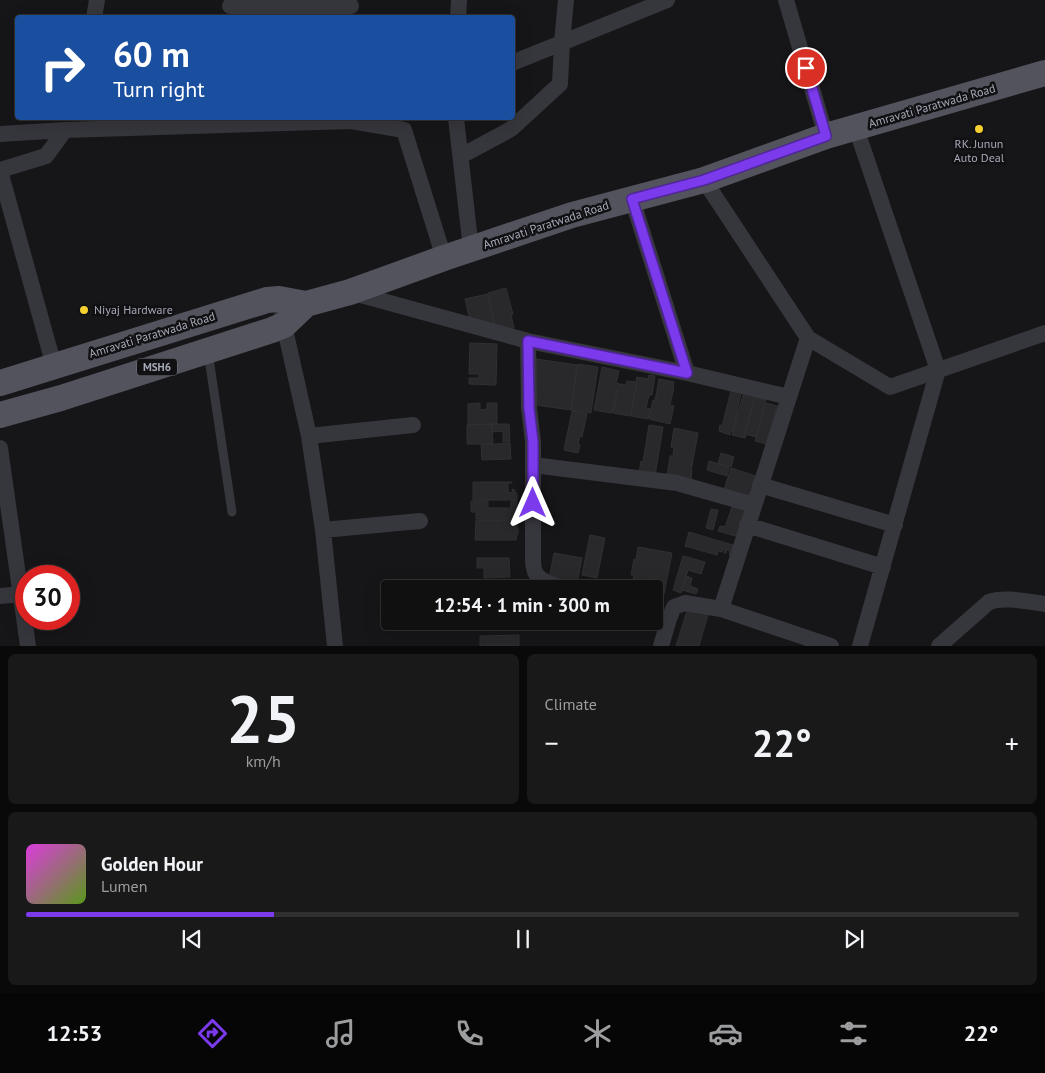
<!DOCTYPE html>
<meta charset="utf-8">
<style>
body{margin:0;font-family:"PT Sans",sans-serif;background:#19191a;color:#f1f3f6;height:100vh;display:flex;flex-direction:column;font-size:19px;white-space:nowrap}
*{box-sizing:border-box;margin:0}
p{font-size:16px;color:#9c9d9f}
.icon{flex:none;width:28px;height:28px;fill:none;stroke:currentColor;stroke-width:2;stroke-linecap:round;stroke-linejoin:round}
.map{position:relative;height:646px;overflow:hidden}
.drawer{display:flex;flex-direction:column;gap:8px;padding:8px;background:#090909;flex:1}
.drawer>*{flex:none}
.banner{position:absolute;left:15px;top:15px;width:500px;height:105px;border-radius:5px;box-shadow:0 5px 20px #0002,0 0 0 1px #303031;background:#1a4fa0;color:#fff;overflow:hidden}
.speed{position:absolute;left:15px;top:565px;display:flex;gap:10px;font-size:25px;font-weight:700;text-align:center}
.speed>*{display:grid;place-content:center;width:65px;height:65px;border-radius:50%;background:#101011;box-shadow:0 5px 20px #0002,0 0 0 1px #303031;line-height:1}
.speed .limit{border:8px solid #d22;background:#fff;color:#111}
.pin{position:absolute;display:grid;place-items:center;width:42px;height:42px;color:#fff;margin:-21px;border:2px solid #fff;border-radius:50%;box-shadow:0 1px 5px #0007}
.me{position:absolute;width:55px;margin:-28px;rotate:0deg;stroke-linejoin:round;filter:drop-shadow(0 0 4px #0008)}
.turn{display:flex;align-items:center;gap:18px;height:105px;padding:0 15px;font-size:22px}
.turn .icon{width:65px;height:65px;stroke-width:2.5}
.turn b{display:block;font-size:35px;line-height:42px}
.big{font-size:38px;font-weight:700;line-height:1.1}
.drawer .card{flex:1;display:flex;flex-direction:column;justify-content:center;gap:8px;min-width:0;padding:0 18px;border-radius:8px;background:#19191a}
.drawer .dial{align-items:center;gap:0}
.dial b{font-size:65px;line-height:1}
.song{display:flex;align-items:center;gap:15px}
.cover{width:60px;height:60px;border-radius:8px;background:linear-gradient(135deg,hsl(300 70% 55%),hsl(90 70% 35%))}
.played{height:5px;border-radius:2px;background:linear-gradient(90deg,#7c3aed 25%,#303031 25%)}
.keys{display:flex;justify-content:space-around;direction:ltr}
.heat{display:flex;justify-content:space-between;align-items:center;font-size:28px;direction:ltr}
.drawer .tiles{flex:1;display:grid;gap:8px;grid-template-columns:1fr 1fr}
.card:last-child{grid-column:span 2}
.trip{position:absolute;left:381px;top:580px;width:282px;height:50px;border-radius:5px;background:#101011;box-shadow:0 5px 20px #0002,0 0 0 1px #303031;font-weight:700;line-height:50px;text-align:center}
.menu{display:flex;height:80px;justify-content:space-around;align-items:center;background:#060607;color:#9c9d9f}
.menu .icon{width:35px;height:35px}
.menu .current{color:#7c3aed}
.menu b{font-size:22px;color:#f1f3f6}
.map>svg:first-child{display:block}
</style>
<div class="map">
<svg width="1045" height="646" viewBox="0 0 1045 646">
<rect width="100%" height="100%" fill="#161517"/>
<path fill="#29282b" stroke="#302f33" d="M 506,288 L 513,314 L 511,315 L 514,328 L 510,329 L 494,325 L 488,293 Z
M 488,294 L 495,326 L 470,321 L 465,299 Z
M 470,343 L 497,344 L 496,385 L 469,384 L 469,378 L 479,378 L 479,374 L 469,374 Z
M 536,359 L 577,365 L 571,410 L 536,405 Z
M 578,364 L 598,367 L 591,413 L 571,410 Z
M 602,367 L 619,371 L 616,383 L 620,384 L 619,388 L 617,388 L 613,412 L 611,413 L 594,410 Z
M 649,375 L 655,376 L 652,395 L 649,395 L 646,408 L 650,409 L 648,419 L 631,416 L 637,380 L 636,380 L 637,377 L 648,379 Z
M 659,379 L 674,382 L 673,387 L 674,387 L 670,405 L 674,406 L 670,424 L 649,419 L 653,400 L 655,401 Z
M 627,381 L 637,382 L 630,416 L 613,413 L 618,389 L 620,390 L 621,384 L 626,385 Z
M 745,388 L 756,391 L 744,435 L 746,435 L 745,438 L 732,435 Z
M 731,391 L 741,393 L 733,431 L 731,431 L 730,435 L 719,431 L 720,425 L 722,426 Z
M 755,397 L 766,400 L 756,437 L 745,434 Z
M 480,403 L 480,410 L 487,409 L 487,403 L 497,403 L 497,424 L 468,425 L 468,404 Z
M 766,403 L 777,406 L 766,444 L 755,441 Z
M 572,411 L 587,414 L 582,437 L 580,436 L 578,444 L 580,445 L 578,453 L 564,450 Z
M 492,424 L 493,444 L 467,444 L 467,425 Z
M 492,424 L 509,424 L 510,442 L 503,442 L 503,431 L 492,432 Z
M 649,425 L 663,427 L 655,476 L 639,473 L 641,461 L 643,462 Z
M 674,428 L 698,433 L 691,471 L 692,471 L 691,479 L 667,476 L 670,456 L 673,456 L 674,448 L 671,447 Z
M 510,443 L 511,459 L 482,460 L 481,445 Z
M 721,453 L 734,457 L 731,467 L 718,464 Z
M 709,461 L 729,467 L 727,476 L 707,470 Z
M 731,468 L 756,476 L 749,498 L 724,490 Z
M 473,482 L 512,482 L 512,483 L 508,483 L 508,492 L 513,493 L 512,489 L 515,490 L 515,493 L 517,493 L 517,500 L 473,500 Z
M 517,500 L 517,508 L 522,508 L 522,519 L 476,519 L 476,512 L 471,512 L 471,501 L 488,501 L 488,508 L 511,508 L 511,501 Z
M 732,507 L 746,511 L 739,537 L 718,531 L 720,526 L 725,527 Z
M 711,509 L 718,510 L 713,530 L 706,528 Z
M 476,520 L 517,520 L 517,529 L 518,529 L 518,534 L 517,534 L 516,540 L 475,540 Z
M 689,532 L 736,546 L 733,556 L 729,555 L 730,551 L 726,550 L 726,553 L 724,553 L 725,550 L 723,549 L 722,552 L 718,551 L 717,555 L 685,546 Z
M 590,535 L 605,538 L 597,578 L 582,575 Z
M 638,547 L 672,553 L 664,594 L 655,593 L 655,589 L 652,589 L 653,586 L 648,585 L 648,588 L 641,589 L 642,587 L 632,586 L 634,575 L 631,575 L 634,559 L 636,560 Z
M 554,553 L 582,558 L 577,584 L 549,579 Z
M 683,556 L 705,562 L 701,574 L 688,570 L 681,593 L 673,590 Z
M 477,558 L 509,558 L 510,577 L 484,578 L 484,568 L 477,568 Z
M 686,576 L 692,578 L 690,586 L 698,589 L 696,594 L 682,590 Z
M 688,608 L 708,615 L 699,646 L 676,646 Z
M 519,635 L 519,646 L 480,646 L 480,636 Z"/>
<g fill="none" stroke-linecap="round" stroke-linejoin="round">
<path stroke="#36363d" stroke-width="9" d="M 208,352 L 232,512"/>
<path stroke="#36363d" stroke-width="16" d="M 786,0 L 826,136
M 230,6 L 351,6
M 94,18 L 97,0
M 458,18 L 459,0
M 512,63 L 667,0
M 351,118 L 351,121 L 404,130 L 444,258
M 456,118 L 471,249
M 856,128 L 938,370 L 860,646
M 0,134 L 65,130 L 351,121
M 461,156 L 511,129 L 560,84 L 562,42 L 566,0
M 0,170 L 46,156 L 65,130
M 0,171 L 54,366
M 704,180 L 808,338 L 890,387 L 1045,333
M 632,199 L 687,373
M 350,292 L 528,341 L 687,373 L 789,397
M 282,316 L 309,436 L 323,530 L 335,646
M 528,341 L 529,408 L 533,442 L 533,560 C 533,564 534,569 535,572 C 540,583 557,586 567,589
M 309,436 L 413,425
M 0,448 L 28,646
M 533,465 L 677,483 L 754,505
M 760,485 L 895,525
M 747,525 L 883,567
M 323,530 L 420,521
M 0,596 L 22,594
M 721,609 L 808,338
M 661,646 L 669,619 L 674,607 L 685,603 L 721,609 L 831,646
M 939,646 L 989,602 C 1004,596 1029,602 1045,604"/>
<path stroke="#52535c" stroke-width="26" d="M 0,383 L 267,300 L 279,299 L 306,304 L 350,292 L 444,258 L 572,215 L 704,180 L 826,136 L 1045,73
M 0,415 L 61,398 L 272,330 L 284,325 L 306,304"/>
</g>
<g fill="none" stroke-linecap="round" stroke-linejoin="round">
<defs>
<path id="route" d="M 533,503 L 533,442 L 529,408 L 528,341 L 687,373 L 632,199 L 704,180 L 826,136 L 806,68"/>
</defs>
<use href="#route" stroke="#51269a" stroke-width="12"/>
<use href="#route" stroke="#7c3aed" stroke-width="9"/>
</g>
<g fill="#f5d030" stroke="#111012" stroke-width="2">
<circle cx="979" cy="129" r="5"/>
<circle cx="84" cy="310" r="5"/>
</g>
<g text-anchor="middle" stroke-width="5" stroke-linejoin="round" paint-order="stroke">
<rect fill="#111012" stroke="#7a7c86" stroke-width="1" x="137" y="358.5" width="40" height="17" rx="4"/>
<g font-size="11" font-weight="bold" fill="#a7aab8">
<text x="157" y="371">MSH6</text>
</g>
<g font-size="12" fill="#a7aab8" stroke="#111012">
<text transform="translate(932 106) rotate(-16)" y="4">Amravati Paratwada Road</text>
<text transform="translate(546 225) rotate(-18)" y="4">Amravati Paratwada Road</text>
<text transform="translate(152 335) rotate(-17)" y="4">Amravati Paratwada Road</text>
</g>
<g font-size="12" fill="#a7aab8" stroke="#111012">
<text x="979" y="148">RK. Junun<tspan x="979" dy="14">Auto Deal</tspan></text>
<text x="94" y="314" text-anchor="start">Niyaj Hardware</text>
</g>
</g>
</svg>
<div class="speed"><div class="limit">30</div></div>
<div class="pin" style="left:806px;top:68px;background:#d93025"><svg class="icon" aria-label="arrive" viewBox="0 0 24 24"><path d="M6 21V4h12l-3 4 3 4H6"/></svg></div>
<svg class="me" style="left:533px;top:503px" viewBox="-20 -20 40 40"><path d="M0-17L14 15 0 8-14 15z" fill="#7c3aed" stroke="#fff" stroke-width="4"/></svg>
<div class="trip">12:54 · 1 min · 300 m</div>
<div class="banner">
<div class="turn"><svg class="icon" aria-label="right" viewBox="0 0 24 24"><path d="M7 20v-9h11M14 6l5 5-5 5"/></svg><div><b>60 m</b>Turn right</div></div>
</div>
</div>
<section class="drawer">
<div class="tiles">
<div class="card dial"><b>25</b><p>km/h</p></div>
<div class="card"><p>Climate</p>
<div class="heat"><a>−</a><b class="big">22°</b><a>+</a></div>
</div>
<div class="card">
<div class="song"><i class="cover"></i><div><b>Golden Hour</b><p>Lumen</p></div></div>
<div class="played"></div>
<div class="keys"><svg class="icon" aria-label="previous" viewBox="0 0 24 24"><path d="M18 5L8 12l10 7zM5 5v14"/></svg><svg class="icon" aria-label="pause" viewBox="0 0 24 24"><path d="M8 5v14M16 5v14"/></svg><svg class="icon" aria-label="next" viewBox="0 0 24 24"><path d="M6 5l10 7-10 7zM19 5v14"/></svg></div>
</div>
</div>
</section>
<nav class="menu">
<b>12:53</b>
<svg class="icon current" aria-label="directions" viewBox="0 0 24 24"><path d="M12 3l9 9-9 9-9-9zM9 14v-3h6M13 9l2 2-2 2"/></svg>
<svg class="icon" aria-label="music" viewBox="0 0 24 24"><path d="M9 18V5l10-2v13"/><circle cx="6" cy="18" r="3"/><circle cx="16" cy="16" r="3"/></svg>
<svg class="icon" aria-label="phone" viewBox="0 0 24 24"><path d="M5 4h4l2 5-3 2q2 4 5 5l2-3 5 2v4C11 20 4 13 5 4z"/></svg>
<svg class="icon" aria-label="climate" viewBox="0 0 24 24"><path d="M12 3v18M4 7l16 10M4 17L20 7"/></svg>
<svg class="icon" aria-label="car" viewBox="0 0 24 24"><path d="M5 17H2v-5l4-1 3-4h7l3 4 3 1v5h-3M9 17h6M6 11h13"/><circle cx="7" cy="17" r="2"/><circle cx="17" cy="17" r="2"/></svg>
<svg class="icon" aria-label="filters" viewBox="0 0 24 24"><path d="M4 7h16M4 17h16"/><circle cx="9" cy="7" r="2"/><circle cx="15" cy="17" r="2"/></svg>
<b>22°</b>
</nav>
